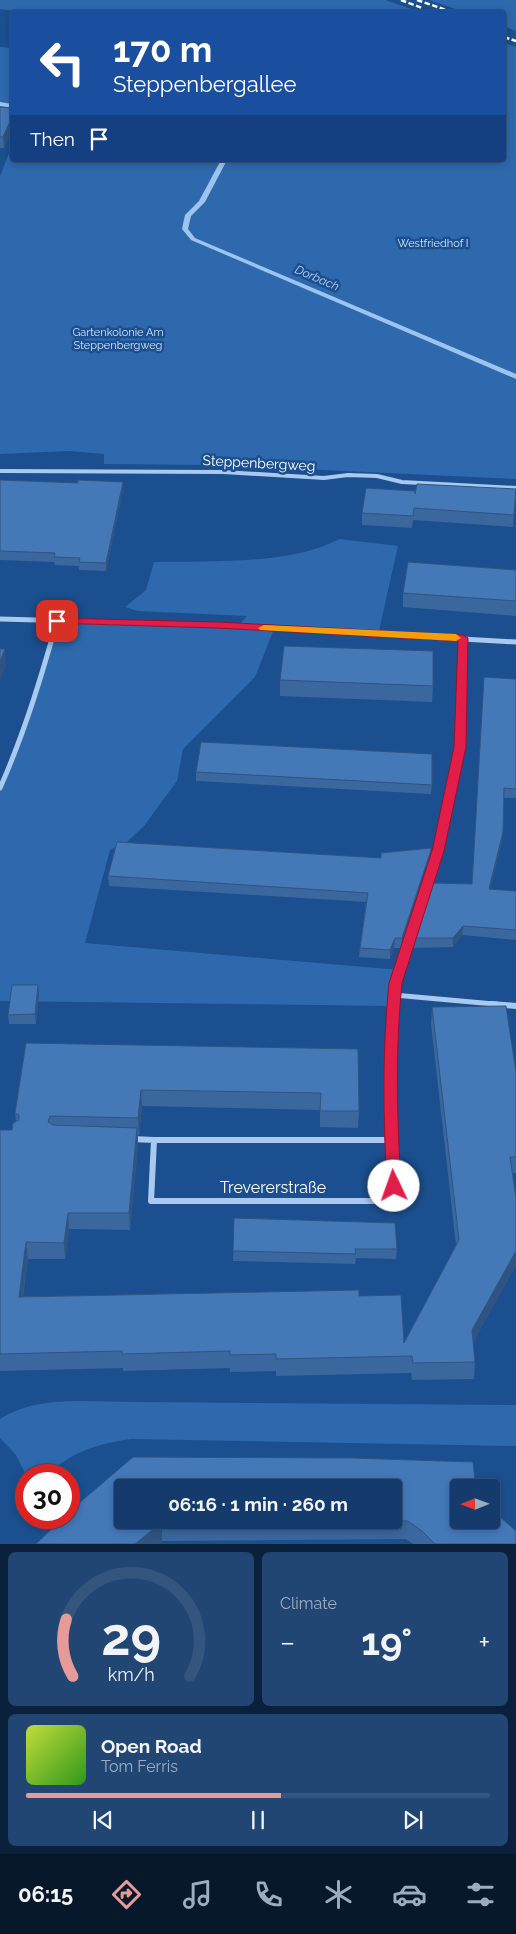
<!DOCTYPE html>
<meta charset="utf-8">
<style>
body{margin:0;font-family:Raleway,sans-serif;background:#214673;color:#f1f3f6;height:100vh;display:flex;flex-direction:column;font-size:19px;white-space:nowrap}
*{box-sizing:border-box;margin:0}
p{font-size:16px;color:#9dadc1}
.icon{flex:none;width:28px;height:28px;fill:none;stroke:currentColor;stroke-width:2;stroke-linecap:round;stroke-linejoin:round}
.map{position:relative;height:1544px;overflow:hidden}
.sheet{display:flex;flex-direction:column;gap:8px;padding:8px;background:#0b203b;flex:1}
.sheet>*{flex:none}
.top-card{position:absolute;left:10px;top:10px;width:496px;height:152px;border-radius:5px;box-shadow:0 2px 8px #0003,0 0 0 1px #33557e;background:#1a4fa0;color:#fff;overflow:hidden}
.needle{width:32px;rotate:269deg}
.buttons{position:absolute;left:450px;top:1479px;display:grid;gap:10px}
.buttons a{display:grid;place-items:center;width:50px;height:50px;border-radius:5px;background:#143b6b;box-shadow:0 2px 8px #0003,0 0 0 1px #33557e;font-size:25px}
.speed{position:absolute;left:15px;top:1464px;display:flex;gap:10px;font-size:25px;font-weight:700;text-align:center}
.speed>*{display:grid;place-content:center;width:65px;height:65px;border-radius:50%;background:#143b6b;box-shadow:0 2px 8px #0003,0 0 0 1px #33557e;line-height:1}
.speed .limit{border:8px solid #d22;background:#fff;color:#111}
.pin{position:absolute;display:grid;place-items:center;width:42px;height:42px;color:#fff;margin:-21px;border-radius:10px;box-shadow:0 2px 8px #0006}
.me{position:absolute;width:55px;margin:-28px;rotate:357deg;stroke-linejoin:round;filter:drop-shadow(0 0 4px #0008)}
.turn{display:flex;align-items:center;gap:18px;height:105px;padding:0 20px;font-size:22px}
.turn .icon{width:65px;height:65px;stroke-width:2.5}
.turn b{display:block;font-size:35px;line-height:42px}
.then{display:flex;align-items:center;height:48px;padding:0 20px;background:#0003;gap:10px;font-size:19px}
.big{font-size:38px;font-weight:700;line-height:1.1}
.sheet .card{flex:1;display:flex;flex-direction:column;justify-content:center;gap:8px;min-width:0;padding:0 18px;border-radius:8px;background:#214673}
.sheet .dial{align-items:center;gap:0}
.dial svg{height:130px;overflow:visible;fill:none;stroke:#33557e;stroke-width:7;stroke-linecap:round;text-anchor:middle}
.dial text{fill:#f1f3f6;stroke:none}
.song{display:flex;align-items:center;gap:15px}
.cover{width:60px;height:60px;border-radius:8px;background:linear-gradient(135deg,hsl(70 70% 55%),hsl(110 70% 35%))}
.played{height:5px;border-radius:2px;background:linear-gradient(90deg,#e69b98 55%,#33557e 55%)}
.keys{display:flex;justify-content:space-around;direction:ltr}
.heat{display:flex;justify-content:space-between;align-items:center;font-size:28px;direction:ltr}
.sheet .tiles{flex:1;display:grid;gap:8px;grid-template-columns:1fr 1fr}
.card:last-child{grid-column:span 2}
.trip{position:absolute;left:114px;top:1479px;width:288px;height:50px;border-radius:5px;background:#143b6b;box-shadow:0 2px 8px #0003,0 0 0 1px #33557e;font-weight:700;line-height:50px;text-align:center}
.tab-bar{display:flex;height:80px;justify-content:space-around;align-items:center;background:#08182b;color:#9dadc1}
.tab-bar .icon{width:35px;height:35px}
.tab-bar .selected{color:#e69b98}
.tab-bar b{font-size:22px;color:#f1f3f6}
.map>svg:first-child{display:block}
</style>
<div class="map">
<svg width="516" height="1544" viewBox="0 0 516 1544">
<rect width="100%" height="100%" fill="#1b4f8f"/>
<path fill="#2e69ad" d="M 0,0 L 385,0 L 420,12 L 23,12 L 0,9 Z
M 429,0 L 516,0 L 516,31 L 504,26 L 504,12 L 465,12 Z
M 504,43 L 516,47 L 516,479 L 215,465 L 104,464 L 104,454 L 69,451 L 0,454 L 0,176 L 12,146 L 12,160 L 504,160 Z
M 0,47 L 12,48 L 12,110 L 0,109 Z
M 339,539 L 398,546 L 378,635 L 274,629 L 255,677 L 183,749 L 177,781 L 144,826 L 127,842 L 110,850 L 85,943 L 400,970 L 393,1006 L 0,1001 L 0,788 L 19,745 L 57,621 L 238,626 L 247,616 L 138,611 L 125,607 L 146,590 L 154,562 C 208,561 292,565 339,539 Z
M 132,1402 L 516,1405 L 516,1446 L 131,1439 C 109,1442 87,1447 68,1459 C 46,1472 55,1475 26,1475 L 16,1455 L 0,1438 L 0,1419 C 38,1395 88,1402 132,1402 Z"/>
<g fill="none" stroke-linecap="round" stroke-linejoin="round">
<path fill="#9cc4f0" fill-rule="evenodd" d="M 0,102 L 12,104 L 12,108 L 0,106 Z
M 221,160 L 227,160 L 205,202 L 191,216 L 188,229 L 195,238 L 516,374 L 516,379 L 191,240 L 182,229 L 185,215 L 199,201 Z"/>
<path stroke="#a9c9ee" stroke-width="4" d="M 0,471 L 223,472 L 324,478 L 348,475 L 377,476 L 402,482 L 516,488"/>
<path stroke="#a9c9ee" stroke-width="5" d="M 0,619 L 217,625 L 516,642
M 0,788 C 24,734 41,678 57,621
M 394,995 L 505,1005
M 393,1005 L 395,983 L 438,851 L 460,747 L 463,638"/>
<path stroke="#a9c9ee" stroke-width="6" d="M 491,1004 L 516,1006
M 132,1139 L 154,1140
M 154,1140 L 391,1140 L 395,1201 L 151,1201 Z
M 391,1140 L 393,1004"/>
<path stroke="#fff" stroke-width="2.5" stroke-dasharray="5.5 2.5" stroke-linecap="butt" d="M 401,0 L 422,8
M 417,0 L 452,12
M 504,37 L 516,41"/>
</g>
<path fill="#3a679d" d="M 0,107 L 12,108 L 4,148 L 0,148 Z
M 0,480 L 78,483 L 123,482 L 123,490 L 106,571 L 79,570 L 79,566 L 55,565 L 54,562 L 0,560 Z
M 516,489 L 513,527 L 413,520 L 412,528 L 362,525 L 362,513 L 415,491 Z
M 516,570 L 516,616 L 403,607 L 403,593 Z
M 516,679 L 516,798 L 504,798 L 502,841 L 490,889 L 516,891 L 516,940 L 462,935 L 453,947 L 411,948 L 412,938 L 431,883 L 472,884 Z
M 280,680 L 433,686 L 432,702 L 280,696 Z
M 196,772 L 432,785 L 431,794 L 196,781 Z
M 381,858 L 431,860 L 402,948 L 394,948 L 390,959 L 359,957 L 360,948 L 366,902 L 109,886 L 108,876 Z
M 39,995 L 36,1024 L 9,1024 L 8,1015 Z
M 432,1007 L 516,1072 L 516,1173 L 513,1173 L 516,1198 L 516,1265 L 473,1342 L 475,1362 L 474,1379 L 412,1380 L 411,1373 L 276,1376 L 276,1371 L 230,1372 L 230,1368 L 123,1371 L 123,1368 L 0,1371 L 0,1130 L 12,1130 L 16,1122 L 15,1113 L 358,1049 L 359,1111 L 358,1128 L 320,1127 L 320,1110 L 142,1106 L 139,1135 L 138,1135 L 138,1145 L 130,1230 L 69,1229 L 65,1259 L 28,1259 L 23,1296 L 359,1296 L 404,1343 L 456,1245 L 431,1024 Z
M 234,1218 L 397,1249 L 396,1259 L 356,1258 L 355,1264 L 233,1261 Z
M 459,1488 L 516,1544 L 413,1544 L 406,1539 L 162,1541 L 158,1544 L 36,1544 L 63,1518 Z"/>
<path fill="#305480" d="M 12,117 L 12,130 L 4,148 L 3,137 Z
M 123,482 L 123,490 L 106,571 L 106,563 Z
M 5,649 L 6,665 L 0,681 L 0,662 Z
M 503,832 L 502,841 L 488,898 L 489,889 Z
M 431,850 L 431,860 L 402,948 L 402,938 Z
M 463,926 L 462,935 L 453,947 L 453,938 Z
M 395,938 L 394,948 L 390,959 L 390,950 Z
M 38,985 L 39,995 L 36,1024 L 35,1014 Z
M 141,1090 L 142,1106 L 139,1135 L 138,1118 Z
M 137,1128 L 138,1145 L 130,1230 L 129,1213 Z
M 68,1213 L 69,1229 L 65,1259 L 64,1243 Z
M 26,1242 L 28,1259 L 20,1313 L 19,1297 Z
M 516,1251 L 516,1265 L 470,1347 L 472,1330 Z
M 162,1522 L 162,1541 L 158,1544 L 135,1544 Z"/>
<path fill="#4478b7" stroke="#305480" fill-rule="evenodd" d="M 0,107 L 12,108 L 12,117 L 3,137 L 0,137 Z
M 0,480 L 78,483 L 78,480 L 123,482 L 106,563 L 79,562 L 80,558 L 54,557 L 55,553 L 0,551 Z
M 417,484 L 516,489 L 514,515 L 414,508 L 413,516 L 362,513 L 366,488 L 415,491 L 415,494 Z
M 408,562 L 516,570 L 516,601 L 403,593 Z
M 284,646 L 433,651 L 433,686 L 280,680 Z
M 0,649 L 5,649 L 0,662 Z
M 484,677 L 516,679 L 516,789 L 504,788 L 503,832 L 489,889 L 516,891 L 516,930 L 463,926 L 453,938 L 412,938 L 431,879 L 431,883 L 472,884 Z
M 201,742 L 432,754 L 432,785 L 196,772 Z
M 117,842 L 381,858 L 381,853 L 431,848 L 431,850 L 402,938 L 395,938 L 390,950 L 360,948 L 368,893 L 108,876 Z
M 12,985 L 38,985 L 35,1014 L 8,1015 Z
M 506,1006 L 516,1072 L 516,1157 L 510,1157 L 516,1198 L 516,1251 L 472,1330 L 475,1362 L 413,1363 L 412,1356 L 276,1359 L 276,1354 L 230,1355 L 230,1351 L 122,1354 L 122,1351 L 0,1354 L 0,1130 L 12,1130 L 13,1123 L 19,1120 L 19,1115 L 15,1113 L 26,1043 L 358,1049 L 359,1111 L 320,1111 L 321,1093 L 141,1090 L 138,1118 L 50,1116 L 48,1122 L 53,1125 L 137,1128 L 129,1213 L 68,1213 L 64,1243 L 26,1242 L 19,1297 L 359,1290 L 359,1296 L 401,1295 L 404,1343 L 459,1240 L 432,1007 Z
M 234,1218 L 395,1223 L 397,1249 L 355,1249 L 356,1254 L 233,1251 Z
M 133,1457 L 352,1458 L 473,1462 L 475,1480 L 485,1486 L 485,1488 L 459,1488 L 459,1520 L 491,1520 L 491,1509 L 516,1531 L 516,1544 L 435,1544 L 422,1531 L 408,1521 L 162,1522 L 135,1544 L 36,1544 L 63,1518 L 69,1518 L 69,1512 L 71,1510 ZM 122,1488 L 392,1488 L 392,1520 L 122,1520 Z"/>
<path fill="#e11d48" stroke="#92132f" d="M 57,618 L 217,622 L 463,635 L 468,638 L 466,747 L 444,851 L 402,983 C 395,1050 397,1119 401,1186 L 399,1190 L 394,1191 L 389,1190 L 387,1186 C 383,1119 382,1050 389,983 L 432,851 L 454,747 L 458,641 L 217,628 L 53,623 L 52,621 L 53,619 Z"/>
<path fill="#f59e0b" d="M 264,625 L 456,634 L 461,638 L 456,641 L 260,630 L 258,628 Z"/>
<g text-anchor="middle" stroke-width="5" stroke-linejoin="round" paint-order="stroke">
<g font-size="11" fill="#cfe3fa" stroke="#1b4f8f">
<text x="433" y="247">Westfriedhof I</text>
<text x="118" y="336">Gartenkolonie Am<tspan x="118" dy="13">Steppenbergweg</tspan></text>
</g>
<g font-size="12" font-style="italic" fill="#b5d3f5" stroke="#1b4f8f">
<text transform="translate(317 278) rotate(23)" y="4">Dorbach</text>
</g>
<g font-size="14" fill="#fff" stroke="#1b4f8f">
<text transform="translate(259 463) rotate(3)" y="5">Steppenbergweg</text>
</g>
<g font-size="16" fill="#fff" stroke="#1b4f8f">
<text x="273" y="1193">Trevererstraße</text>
</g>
</g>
</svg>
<div class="buttons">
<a><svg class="needle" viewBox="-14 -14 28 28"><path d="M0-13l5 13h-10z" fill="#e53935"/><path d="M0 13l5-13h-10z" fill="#9dadc1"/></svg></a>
</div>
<div class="speed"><div class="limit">30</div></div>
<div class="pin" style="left:57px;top:621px;background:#d93025"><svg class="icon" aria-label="arrive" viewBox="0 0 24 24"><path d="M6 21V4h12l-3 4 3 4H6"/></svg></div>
<svg class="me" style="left:394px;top:1186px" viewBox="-20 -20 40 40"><circle r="19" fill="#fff"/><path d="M0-13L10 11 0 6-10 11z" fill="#e11d48"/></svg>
<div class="trip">06:16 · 1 min · 260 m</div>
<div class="top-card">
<div class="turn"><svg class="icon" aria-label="left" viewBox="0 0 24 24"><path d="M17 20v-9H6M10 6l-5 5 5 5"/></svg><div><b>170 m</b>Steppenbergallee</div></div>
<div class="then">Then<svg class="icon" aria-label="arrive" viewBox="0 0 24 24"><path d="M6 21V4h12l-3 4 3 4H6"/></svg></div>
</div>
</div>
<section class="sheet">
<div class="tiles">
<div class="card dial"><svg viewBox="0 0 100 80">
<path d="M14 69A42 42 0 1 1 86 69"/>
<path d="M14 69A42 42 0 0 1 10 34" stroke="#e69b98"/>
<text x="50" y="56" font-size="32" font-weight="700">29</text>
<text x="50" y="72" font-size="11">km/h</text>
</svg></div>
<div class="card"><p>Climate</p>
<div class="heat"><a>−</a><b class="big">19°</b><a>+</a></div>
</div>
<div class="card">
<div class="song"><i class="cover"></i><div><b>Open Road</b><p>Tom Ferris</p></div></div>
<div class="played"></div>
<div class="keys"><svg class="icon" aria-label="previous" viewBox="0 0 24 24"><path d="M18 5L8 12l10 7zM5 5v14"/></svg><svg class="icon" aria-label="pause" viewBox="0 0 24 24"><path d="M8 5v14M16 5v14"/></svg><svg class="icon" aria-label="next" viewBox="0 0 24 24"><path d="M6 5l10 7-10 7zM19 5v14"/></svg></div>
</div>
</div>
</section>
<nav class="tab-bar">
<b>06:15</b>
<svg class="icon selected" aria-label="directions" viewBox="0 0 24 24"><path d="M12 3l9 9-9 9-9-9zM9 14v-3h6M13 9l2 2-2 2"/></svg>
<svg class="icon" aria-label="music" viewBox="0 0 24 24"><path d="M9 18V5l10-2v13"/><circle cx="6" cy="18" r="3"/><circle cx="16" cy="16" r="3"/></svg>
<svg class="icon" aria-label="phone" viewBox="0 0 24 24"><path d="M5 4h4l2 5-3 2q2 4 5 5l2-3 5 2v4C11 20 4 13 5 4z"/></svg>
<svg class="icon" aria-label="climate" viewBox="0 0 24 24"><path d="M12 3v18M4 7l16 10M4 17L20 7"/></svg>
<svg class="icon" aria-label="car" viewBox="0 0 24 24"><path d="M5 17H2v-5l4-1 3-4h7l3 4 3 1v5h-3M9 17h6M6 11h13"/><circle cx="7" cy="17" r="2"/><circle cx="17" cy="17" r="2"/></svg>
<svg class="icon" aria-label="filters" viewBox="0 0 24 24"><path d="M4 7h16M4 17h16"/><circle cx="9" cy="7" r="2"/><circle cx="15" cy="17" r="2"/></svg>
</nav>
